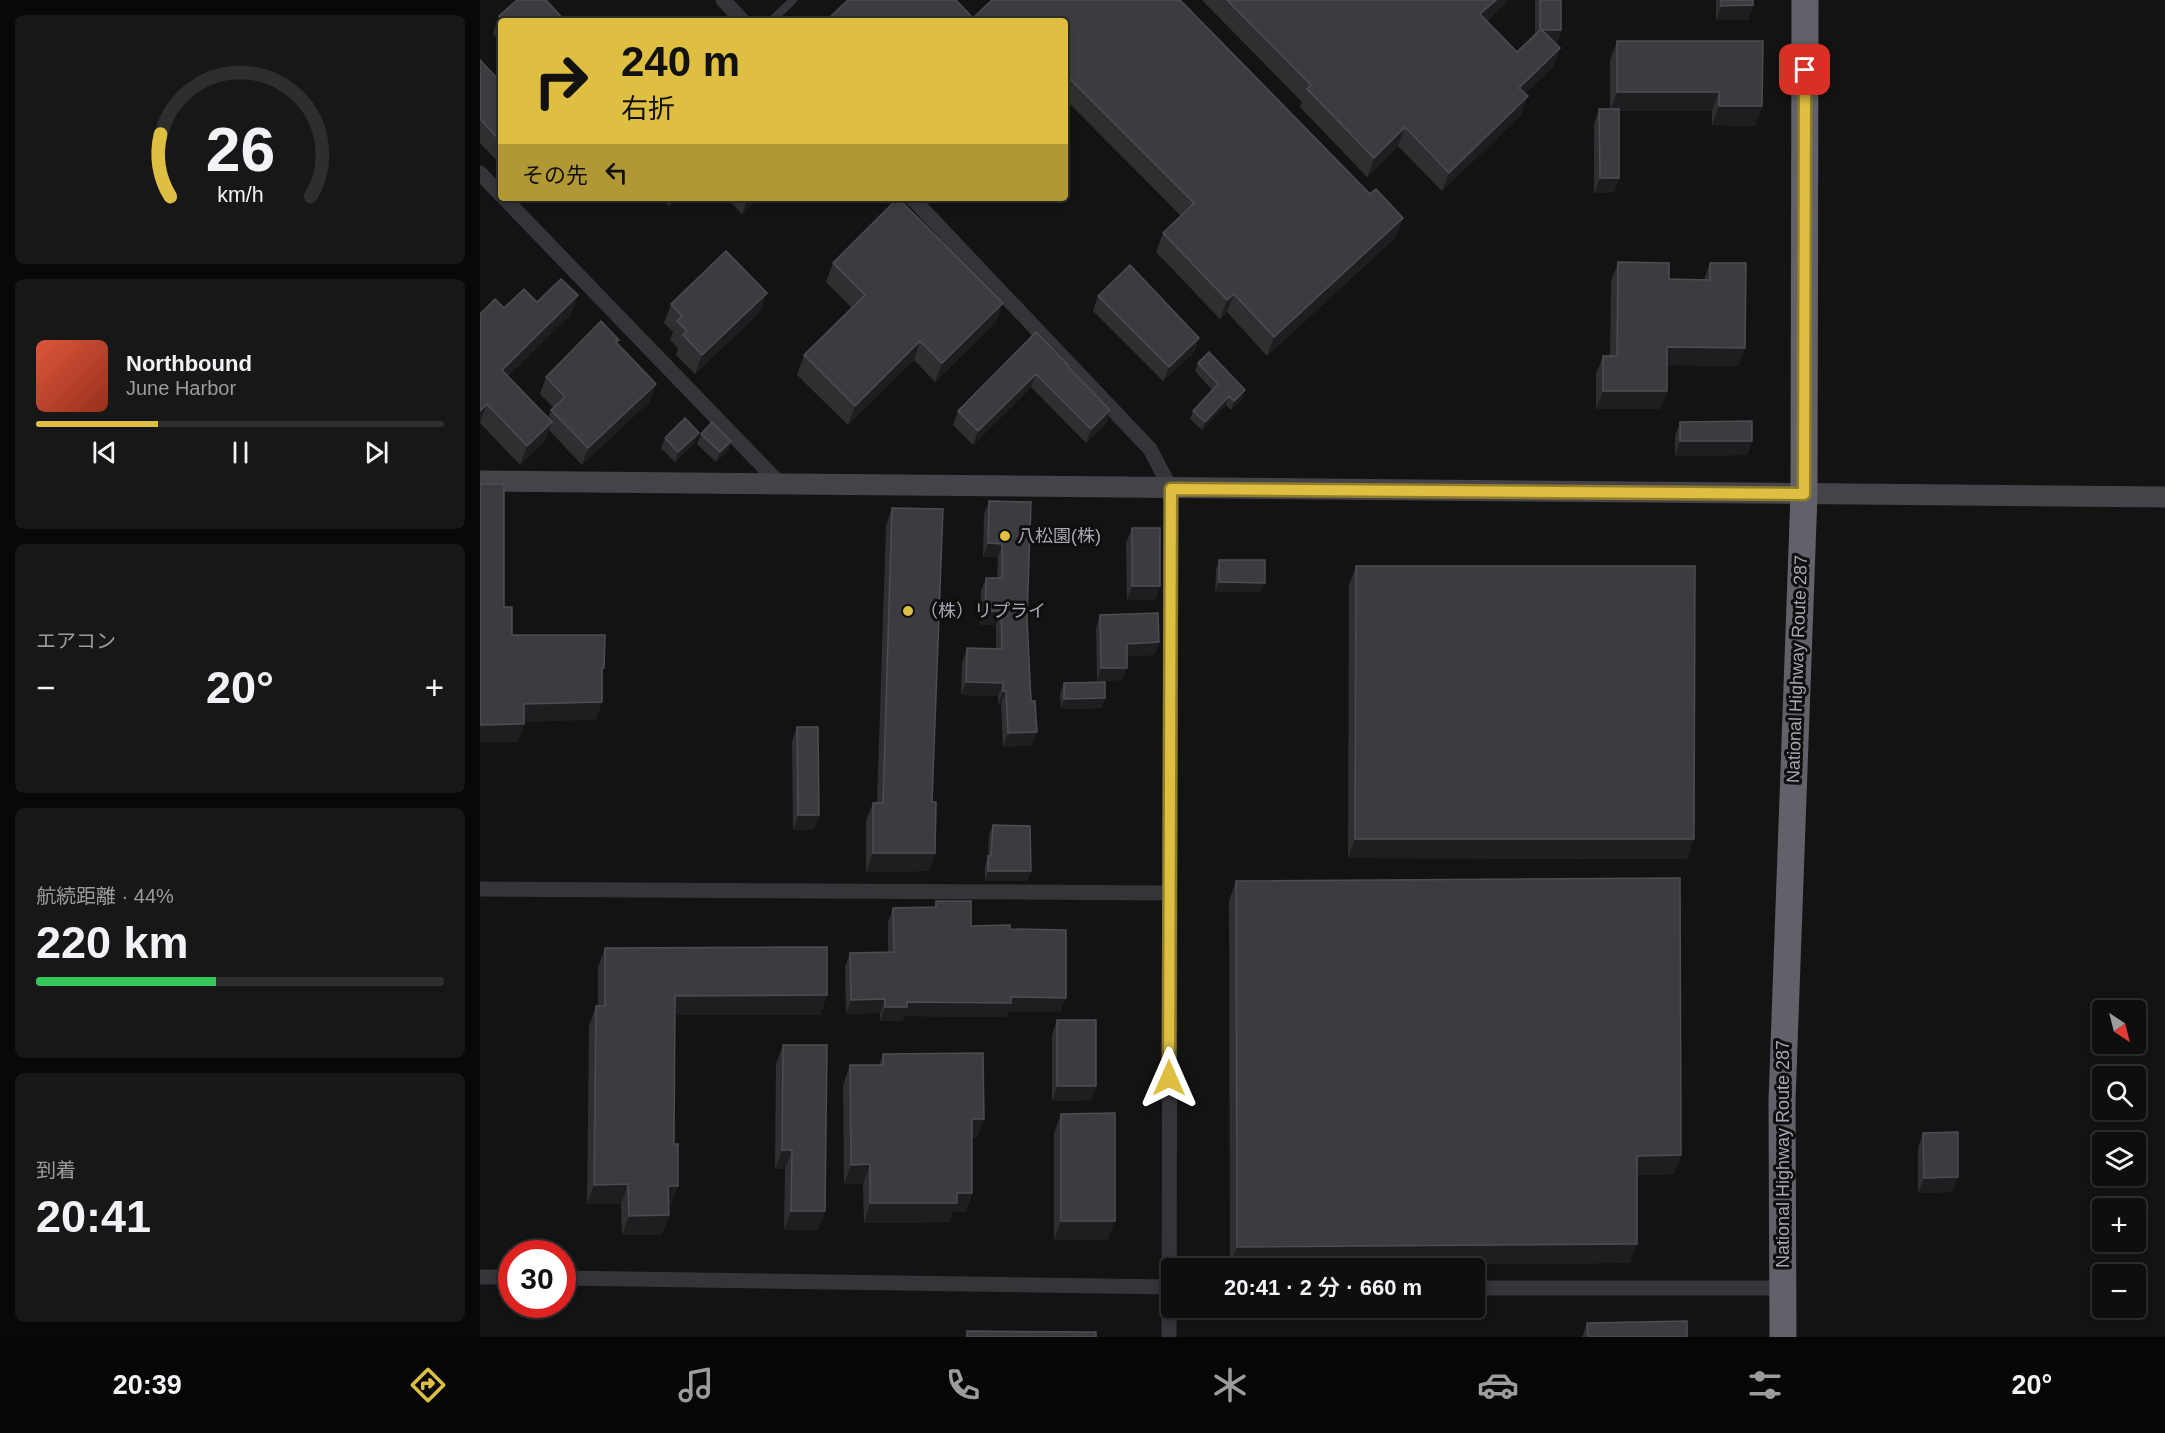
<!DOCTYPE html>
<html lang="ja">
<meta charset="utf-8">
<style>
body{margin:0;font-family:Helvetica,"Noto Sans JP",sans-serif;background:#171718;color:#f1f3f6;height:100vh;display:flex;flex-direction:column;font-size:22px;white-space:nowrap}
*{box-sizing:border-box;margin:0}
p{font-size:20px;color:#9b9c9e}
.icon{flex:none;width:33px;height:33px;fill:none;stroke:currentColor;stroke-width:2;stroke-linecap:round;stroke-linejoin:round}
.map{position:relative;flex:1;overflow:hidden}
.side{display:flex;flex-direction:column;gap:15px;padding:15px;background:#080808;width:480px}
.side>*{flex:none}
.banner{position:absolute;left:18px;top:18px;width:570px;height:183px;border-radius:6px;box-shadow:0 3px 9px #0003,0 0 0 2px #2e2e2f;background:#debf42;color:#111;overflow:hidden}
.needle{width:39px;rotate:145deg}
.fabs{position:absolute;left:1612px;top:1000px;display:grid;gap:12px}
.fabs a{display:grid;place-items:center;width:54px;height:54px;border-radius:6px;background:#0e0e0f;box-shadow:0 3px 9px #0003,0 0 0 2px #2e2e2f;font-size:30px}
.speed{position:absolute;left:18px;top:1240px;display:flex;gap:12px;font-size:30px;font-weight:700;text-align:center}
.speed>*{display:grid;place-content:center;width:78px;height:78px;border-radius:50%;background:#0e0e0f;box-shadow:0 3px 9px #0003,0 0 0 2px #2e2e2f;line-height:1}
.speed .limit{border:9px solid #d22;background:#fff;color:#111}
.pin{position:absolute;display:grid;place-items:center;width:51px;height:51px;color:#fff;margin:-26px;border-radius:12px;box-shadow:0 3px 9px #0006}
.me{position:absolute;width:66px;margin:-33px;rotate:0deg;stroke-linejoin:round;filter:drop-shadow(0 0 4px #0008)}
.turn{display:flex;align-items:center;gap:21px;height:126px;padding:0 24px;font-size:27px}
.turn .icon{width:78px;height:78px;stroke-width:2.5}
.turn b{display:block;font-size:42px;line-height:51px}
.then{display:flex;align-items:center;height:57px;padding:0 24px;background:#0003;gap:12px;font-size:22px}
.big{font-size:45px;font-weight:600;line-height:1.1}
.side .card{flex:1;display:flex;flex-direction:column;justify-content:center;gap:9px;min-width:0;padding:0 21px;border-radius:9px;background:#171718}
.side .dial{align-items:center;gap:0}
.dial svg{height:156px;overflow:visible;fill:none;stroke:#2e2e2f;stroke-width:7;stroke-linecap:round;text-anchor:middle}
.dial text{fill:#f1f3f6;stroke:none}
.song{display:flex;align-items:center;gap:18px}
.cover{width:72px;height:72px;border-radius:9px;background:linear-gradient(135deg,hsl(10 70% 55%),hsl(10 70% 35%))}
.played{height:6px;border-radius:3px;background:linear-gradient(90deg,#debf42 30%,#2e2e2f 30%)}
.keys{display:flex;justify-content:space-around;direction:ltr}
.heat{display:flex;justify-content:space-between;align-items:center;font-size:33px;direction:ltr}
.charge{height:9px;border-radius:4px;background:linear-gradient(90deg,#34c759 44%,#2e2e2f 0)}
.trip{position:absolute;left:681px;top:1258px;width:324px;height:60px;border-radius:6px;background:#0e0e0f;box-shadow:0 3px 9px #0003,0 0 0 2px #2e2e2f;font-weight:600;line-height:60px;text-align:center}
.tab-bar{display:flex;height:96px;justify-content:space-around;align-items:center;background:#060606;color:#9b9c9e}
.tab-bar .icon{width:42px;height:42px}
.tab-bar .current{color:#debf42}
.tab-bar b{font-size:27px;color:#f1f3f6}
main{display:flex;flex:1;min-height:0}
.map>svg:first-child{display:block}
</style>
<main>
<section class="side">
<div class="card dial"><svg viewBox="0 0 100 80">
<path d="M14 69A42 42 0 1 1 86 69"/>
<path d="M14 69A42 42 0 0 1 9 37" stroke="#debf42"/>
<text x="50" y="56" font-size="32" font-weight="700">26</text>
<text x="50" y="72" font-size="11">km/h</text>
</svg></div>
<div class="card">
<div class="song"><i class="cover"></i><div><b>Northbound</b><p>June Harbor</p></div></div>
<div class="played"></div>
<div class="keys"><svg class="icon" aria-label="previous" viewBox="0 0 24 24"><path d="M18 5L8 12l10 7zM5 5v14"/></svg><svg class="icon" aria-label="pause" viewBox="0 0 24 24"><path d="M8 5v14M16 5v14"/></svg><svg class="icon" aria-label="next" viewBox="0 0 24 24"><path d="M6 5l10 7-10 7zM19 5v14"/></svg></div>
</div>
<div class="card"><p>エアコン</p>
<div class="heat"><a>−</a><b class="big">20°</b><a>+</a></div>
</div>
<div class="card"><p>航続距離 · 44%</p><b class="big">220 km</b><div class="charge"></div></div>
<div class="card"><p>到着</p><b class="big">20:41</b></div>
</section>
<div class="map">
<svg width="1685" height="1337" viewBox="0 0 1685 1337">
<rect width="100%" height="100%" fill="#131314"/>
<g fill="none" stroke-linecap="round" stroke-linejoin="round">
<path stroke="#343439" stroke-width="8" d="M 291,21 L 313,0"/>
<path stroke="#343439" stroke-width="15" d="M 243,0 L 263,21
M 0,173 L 21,195
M 24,198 L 302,486
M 432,198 L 670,449 L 691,489 L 689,1337
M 0,889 L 689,893
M 0,1277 L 32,1277
M 82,1278 L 692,1287
M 994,1288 L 1302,1288"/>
<path stroke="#434349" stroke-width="21" d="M 0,481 L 1685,497"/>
<path stroke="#616269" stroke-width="27" d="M 1303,1337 L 1302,1101 L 1324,494 L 1325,0"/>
</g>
<path fill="#2f2f32" d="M 368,0 L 476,0 L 493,18 L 512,0 L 700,0 L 890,194 L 896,189 L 923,218 L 916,237 L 787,356 L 747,312 L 740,319 L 676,252 L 683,233 L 701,216 L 585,99 L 585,21 L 346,21 Z
M 722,0 L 1028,0 L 1007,21 L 1037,52 L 1055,36 L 1055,0 L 1081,0 L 1081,30 L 1076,45 L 1080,48 L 1073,67 L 1045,94 L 1041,115 L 962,191 L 918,146 L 887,177 L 820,107 L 822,102 Z
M 1236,0 L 1273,0 L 1273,5 L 1268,20 L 1236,20 Z
M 19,16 L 85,21 L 21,21 L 21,42 L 13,34 Z
M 1137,41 L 1282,106 L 1275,126 L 1232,125 L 1232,111 L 1139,111 L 1139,178 L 1134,192 L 1114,193 L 1114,124 L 1119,109 L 1130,109 L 1130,60 Z
M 0,60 L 21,82 L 21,159 L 18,162 L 0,143 Z
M 181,198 L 197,198 L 189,206 Z
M 247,198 L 278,198 L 262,214 Z
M 1138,262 L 1189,279 L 1224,280 L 1230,263 L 1265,348 L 1258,366 L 1187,365 L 1187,391 L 1180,409 L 1116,409 L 1116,374 L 1123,356 L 1130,356 L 1131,281 Z
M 353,263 L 516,322 L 455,382 L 434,360 L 368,425 L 317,375 L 324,355 L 372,308 L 346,282 Z
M 618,296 L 719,338 L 714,352 L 683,381 L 613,311 Z
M 57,302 L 91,314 L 28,376 L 68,418 L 71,410 L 74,408 L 60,394 L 66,377 L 139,340 L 137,343 L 176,384 L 170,401 L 102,465 L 69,430 L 65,441 L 40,465 L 0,423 L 24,308 Z
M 191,304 L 280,312 L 215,374 L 196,355 L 198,348 L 190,340 L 193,332 L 184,323 Z
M 556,332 L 589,366 L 588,368 L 630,410 L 626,424 L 606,443 L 551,387 L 493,445 L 473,425 L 478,411 Z
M 718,363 L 762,399 L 751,410 L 746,405 L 722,430 L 710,419 L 713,411 L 732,390 L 715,371 Z
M 1200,422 L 1272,441 L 1267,455 L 1195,456 L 1195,436 Z
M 221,434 L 251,441 L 248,450 L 236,462 L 217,444 Z
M 185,438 L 215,442 L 195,462 L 181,448 Z
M 509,501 L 547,618 L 552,745 L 523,747 L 521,704 L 518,704 L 518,696 L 481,695 L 482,662 L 487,648 L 516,649 L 516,625 L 500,625 L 501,591 L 506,578 L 517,578 L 518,557 L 503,557 L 504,514 Z
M 412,508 L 452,802 L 455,853 L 449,871 L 386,872 L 386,821 L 393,803 L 397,803 L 406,526 Z
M 652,528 L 680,586 L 675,600 L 647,600 L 646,543 Z
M 739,560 L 781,592 L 735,592 L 736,570 Z
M 876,566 L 1207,859 L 868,858 L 869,585 Z
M 620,615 L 679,642 L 674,655 L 647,656 L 642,680 L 617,681 L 616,628 Z
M 584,683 L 622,708 L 581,709 L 580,693 Z
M 317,727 L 339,815 L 334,829 L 313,830 L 312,741 Z
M 513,825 L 551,871 L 547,881 L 505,881 L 505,866 L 508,856 L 509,835 Z
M 756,881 L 1201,1155 L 1194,1174 L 1157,1175 L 1150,1263 L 750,1266 L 749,901 Z
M 456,901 L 491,926 L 530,929 L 586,998 L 580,1012 L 528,1012 L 526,1017 L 424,1016 L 422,1021 L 400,1021 L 400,1013 L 366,1014 L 365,967 L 370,953 L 408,952 L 408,922 L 413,908 L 454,908 Z
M 125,948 L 347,995 L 340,1015 L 195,1015 L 191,1205 L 189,1205 L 189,1215 L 182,1235 L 142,1235 L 141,1204 L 107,1204 L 109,1026 L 116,1006 L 118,1006 L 118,967 Z
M 577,1020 L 616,1086 L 611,1100 L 572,1101 L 572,1035 Z
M 303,1045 L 345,1211 L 338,1230 L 304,1230 L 305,1169 L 295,1169 L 296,1064 Z
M 403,1054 L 497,1138 L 492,1138 L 492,1193 L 486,1212 L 473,1212 L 470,1222 L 384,1223 L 383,1184 L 364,1184 L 363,1085 L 370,1065 L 399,1065 Z
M 581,1114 L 628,1240 L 574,1240 L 574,1133 Z
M 1443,1133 L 1473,1192 L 1438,1193 L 1438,1148 Z
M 1107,1323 L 1207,1337 L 1102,1337 Z"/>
<path fill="#1e1e20" d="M 1016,0 L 1028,0 L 994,33 L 1000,14 Z
M 1273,5 L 1268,20 L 1236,20 L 1241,6 Z
M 1060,30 L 1081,30 L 1076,45 Z
M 1080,48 L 1073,67 L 1032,106 L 1039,88 Z
M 1137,92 L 1239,92 L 1232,111 L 1130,111 Z
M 1048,96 L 1041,115 L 962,191 L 969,173 Z
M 1239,106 L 1282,106 L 1275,126 L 1232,125 Z
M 925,127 L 918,146 L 887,177 L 894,158 Z
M 1120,178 L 1139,178 L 1134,192 L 1114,193 Z
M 192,198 L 197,198 L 189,206 Z
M 268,198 L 278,198 L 262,214 Z
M 923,218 L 916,237 L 787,356 L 794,337 Z
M 287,293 L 280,312 L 215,374 L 222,355 Z
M 754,294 L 747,312 L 740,319 L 747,300 Z
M 98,295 L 91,314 L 15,389 L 22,370 Z
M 523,303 L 516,322 L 455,382 L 462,363 Z
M 719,338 L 714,352 L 683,381 L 689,367 Z
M 440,341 L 434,360 L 368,425 L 375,406 Z
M 1187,347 L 1265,348 L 1258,366 L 1180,365 Z
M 556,374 L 551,387 L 493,445 L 498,431 Z
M 176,384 L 170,401 L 102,465 L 108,448 Z
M 765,390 L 762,399 L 751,410 L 754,401 Z
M 1123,391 L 1187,391 L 1180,409 L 1116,409 Z
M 749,396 L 746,405 L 722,430 L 725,422 Z
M 7,404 L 0,423 L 0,411 Z
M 630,410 L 626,424 L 606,443 L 611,429 Z
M 72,422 L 65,441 L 40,465 L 47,446 Z
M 219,433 L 215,442 L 195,462 L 198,452 Z
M 251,441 L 248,450 L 236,462 L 240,452 Z
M 1200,441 L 1272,441 L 1267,455 L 1195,456 Z
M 508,543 L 522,544 L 518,557 L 503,557 Z
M 739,582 L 785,583 L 781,592 L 735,592 Z
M 652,586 L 680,586 L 675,600 L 647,600 Z
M 505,611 L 521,611 L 516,625 L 500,625 Z
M 679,642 L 674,655 L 642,657 L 647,644 Z
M 621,668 L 647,668 L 642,680 L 617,681 Z
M 486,682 L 523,683 L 518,696 L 481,695 Z
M 523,691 L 526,691 L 521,704 L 518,704 Z
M 625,698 L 622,708 L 581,709 L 584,699 Z
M 122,702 L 116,720 L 37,722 L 44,704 Z
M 44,724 L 38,742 L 0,742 L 0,725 Z
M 557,732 L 552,745 L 523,747 L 528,733 Z
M 318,815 L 339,815 L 334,829 L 313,830 Z
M 875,839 L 1214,839 L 1207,859 L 868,858 Z
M 393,853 L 455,853 L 449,871 L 386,872 Z
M 508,871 L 551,871 L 547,881 L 505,881 Z
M 347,995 L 340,1015 L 188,1015 L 195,996 Z
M 531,997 L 586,998 L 580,1012 L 528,1012 L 526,1017 L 424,1016 L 422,1021 L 400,1021 L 405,1007 L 427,1002 Z
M 405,999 L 400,1013 L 366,1014 L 371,1000 Z
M 577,1086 L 616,1086 L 611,1100 L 572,1101 Z
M 492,1119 L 504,1119 L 497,1138 L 485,1138 Z
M 302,1150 L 312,1150 L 305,1169 L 295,1169 Z
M 1201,1155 L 1194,1174 L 1150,1175 L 1157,1156 Z
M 390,1164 L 383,1184 L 364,1184 L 371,1165 Z
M 1478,1177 L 1473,1192 L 1438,1193 L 1444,1178 Z
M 148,1184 L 141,1204 L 107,1204 L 114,1185 Z
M 188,1186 L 198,1186 L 191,1205 L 181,1205 Z
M 477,1193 L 492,1193 L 486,1212 L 473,1212 L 470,1222 L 384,1223 L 390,1203 Z
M 311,1211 L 345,1211 L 338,1230 L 304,1230 Z
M 189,1215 L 182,1235 L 142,1235 L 149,1216 Z
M 581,1221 L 635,1221 L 628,1240 L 574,1240 Z
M 1157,1244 L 1150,1263 L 750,1266 L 757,1247 Z"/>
<path fill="#3c3c40" stroke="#4c4d52" stroke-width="1.5" d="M 37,0 L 66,0 L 85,21 L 24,21 L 19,16 Z
M 368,0 L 476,0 L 493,18 L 512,0 L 700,0 L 890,194 L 896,189 L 923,218 L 794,337 L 754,294 L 747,300 L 683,233 L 714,203 L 585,74 L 585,21 L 346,21 Z
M 747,0 L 1016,0 L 1000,14 L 1037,52 L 1061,29 L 1080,48 L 1039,88 L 1048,96 L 969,173 L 925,127 L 894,158 L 827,89 L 831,85 Z
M 1060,0 L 1081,0 L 1081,30 L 1063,30 L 1061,29 L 1060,30 Z
M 1241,0 L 1273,0 L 1273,5 L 1241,6 Z
M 1137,41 L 1283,41 L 1282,106 L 1239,106 L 1239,92 L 1137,92 Z
M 0,60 L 21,82 L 21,142 L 0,119 Z
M 1119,109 L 1139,109 L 1139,178 L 1120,178 Z
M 418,198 L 523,303 L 462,363 L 440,341 L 375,406 L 324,355 L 385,295 L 353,263 Z
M 246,251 L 287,293 L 222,355 L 203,335 L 207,331 L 197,321 L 202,316 L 191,304 Z
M 1138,262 L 1189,263 L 1189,279 L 1230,280 L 1230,263 L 1266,263 L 1265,348 L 1187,347 L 1187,391 L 1123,391 L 1123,356 L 1137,356 Z
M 650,265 L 719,338 L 689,367 L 618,296 Z
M 81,279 L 98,295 L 22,370 L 72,422 L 47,446 L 7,404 L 0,411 L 0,314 L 15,299 L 24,308 L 44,289 L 57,302 Z
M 121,321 L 139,340 L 136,342 L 176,384 L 108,448 L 71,410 L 85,397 L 66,377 Z
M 556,332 L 589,366 L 588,367 L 630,410 L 611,429 L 556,374 L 498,431 L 478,411 Z
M 729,352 L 765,390 L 754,401 L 749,396 L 725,422 L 713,411 L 738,384 L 718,363 Z
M 205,418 L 219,433 L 198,452 L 185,438 Z
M 1272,421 L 1272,441 L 1200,441 L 1200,422 Z
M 232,422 L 251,441 L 240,452 L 221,434 Z
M 0,484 L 24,484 L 24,607 L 32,607 L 32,635 L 125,635 L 124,668 L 122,668 L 122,702 L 44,704 L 44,724 L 0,725 Z
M 509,501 L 551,502 L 547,618 L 551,701 L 555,701 L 557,732 L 528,733 L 526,691 L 523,691 L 523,683 L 486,682 L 487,648 L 522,649 L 521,611 L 505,611 L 506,578 L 522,578 L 522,544 L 508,543 Z
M 412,508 L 463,509 L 452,802 L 456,802 L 455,853 L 393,853 L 393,803 L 403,803 Z
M 652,528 L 680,528 L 680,586 L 652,586 Z
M 739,560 L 785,560 L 785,583 L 739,582 Z
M 876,566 L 1215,566 L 1214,839 L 875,839 Z
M 678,613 L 679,642 L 647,644 L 647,668 L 621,668 L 620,615 Z
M 625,682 L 625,698 L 584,699 L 584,683 Z
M 317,727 L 338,727 L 339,815 L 318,815 Z
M 513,825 L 550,826 L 551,871 L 508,871 L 508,856 L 511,856 Z
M 1200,878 L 1201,1155 L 1157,1156 L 1157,1244 L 757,1247 L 756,881 Z
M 456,901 L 491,901 L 491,926 L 530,925 L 530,929 L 586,930 L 586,998 L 531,997 L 531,1003 L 427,1002 L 427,1007 L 405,1007 L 405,999 L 371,1000 L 370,953 L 414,952 L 413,908 L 456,907 Z
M 347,947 L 347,995 L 195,996 L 194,1144 L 198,1144 L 198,1186 L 188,1186 L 189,1215 L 149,1216 L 148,1184 L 114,1185 L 116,1006 L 125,1006 L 125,948 Z
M 577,1020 L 616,1020 L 616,1086 L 577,1086 Z
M 303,1045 L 347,1045 L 345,1211 L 311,1211 L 312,1150 L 302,1150 Z
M 503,1053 L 504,1119 L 492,1119 L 492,1193 L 477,1193 L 477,1203 L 390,1203 L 390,1164 L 371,1165 L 370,1065 L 403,1065 L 403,1054 Z
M 635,1113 L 635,1221 L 581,1221 L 581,1114 Z
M 1478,1132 L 1478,1177 L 1444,1178 L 1443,1133 Z
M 1207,1321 L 1207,1337 L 1108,1337 L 1107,1323 Z
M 487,1331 L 616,1332 L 616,1337 L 487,1337 Z"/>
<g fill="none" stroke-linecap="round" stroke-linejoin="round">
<defs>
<path id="route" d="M 689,1078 L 691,489 L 1324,494 L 1325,70"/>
</defs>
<use href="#route" stroke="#907c2b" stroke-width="15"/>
<use href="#route" stroke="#debf42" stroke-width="10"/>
</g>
<g fill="#debf42" stroke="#0e0e0f" stroke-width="2">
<circle cx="525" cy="536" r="6"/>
<circle cx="428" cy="611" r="6"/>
</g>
<g text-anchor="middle" stroke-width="6" stroke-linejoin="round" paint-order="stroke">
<g font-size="18" fill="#a6a8b3" stroke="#0e0e0f" text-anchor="start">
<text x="537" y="542">八松園(株)</text>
<text x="440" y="617">（株）リプライ</text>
</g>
<g font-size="18" fill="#a6a8b3" stroke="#0e0e0f">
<text transform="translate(1317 669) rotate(-88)" y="6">National Highway Route 287</text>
<text transform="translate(1303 1154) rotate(-90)" y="6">National Highway Route 287</text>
</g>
</g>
</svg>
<div class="fabs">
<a><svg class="needle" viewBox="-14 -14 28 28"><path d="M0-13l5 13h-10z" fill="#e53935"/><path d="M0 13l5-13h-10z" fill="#9b9c9e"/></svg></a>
<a><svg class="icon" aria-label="search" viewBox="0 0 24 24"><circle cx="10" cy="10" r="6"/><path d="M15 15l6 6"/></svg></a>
<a><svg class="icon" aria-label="layers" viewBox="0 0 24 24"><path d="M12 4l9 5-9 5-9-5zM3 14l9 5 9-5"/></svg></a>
<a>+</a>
<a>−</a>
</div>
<div class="speed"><div class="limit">30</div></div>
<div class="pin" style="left:1325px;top:70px;background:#d93025"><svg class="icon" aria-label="arrive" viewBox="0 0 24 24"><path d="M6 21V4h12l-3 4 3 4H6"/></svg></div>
<svg class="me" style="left:689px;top:1078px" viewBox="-20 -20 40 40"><path d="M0-17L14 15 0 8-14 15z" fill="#debf42" stroke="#fff" stroke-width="4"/></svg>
<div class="trip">20:41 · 2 分 · 660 m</div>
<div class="banner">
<div class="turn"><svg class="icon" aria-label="right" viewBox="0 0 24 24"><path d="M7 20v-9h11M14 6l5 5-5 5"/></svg><div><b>240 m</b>右折</div></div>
<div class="then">その先<svg class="icon" aria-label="left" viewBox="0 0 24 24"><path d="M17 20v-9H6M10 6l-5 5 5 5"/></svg></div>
</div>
</div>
</main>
<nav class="tab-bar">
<b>20:39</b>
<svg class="icon current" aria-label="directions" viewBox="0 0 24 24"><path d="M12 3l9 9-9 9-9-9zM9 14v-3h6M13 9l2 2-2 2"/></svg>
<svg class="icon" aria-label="music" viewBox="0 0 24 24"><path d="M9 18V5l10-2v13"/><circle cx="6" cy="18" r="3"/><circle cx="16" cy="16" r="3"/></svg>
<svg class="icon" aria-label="phone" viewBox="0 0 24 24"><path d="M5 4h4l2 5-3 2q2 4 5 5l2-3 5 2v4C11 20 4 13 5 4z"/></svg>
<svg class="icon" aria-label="climate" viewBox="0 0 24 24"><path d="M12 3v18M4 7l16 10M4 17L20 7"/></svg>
<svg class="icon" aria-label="car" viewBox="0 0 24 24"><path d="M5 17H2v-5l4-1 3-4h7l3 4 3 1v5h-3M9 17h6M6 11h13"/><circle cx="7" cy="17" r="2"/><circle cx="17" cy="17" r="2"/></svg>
<svg class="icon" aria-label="filters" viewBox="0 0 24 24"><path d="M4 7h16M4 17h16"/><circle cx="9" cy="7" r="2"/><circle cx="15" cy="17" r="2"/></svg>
<b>20°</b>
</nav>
